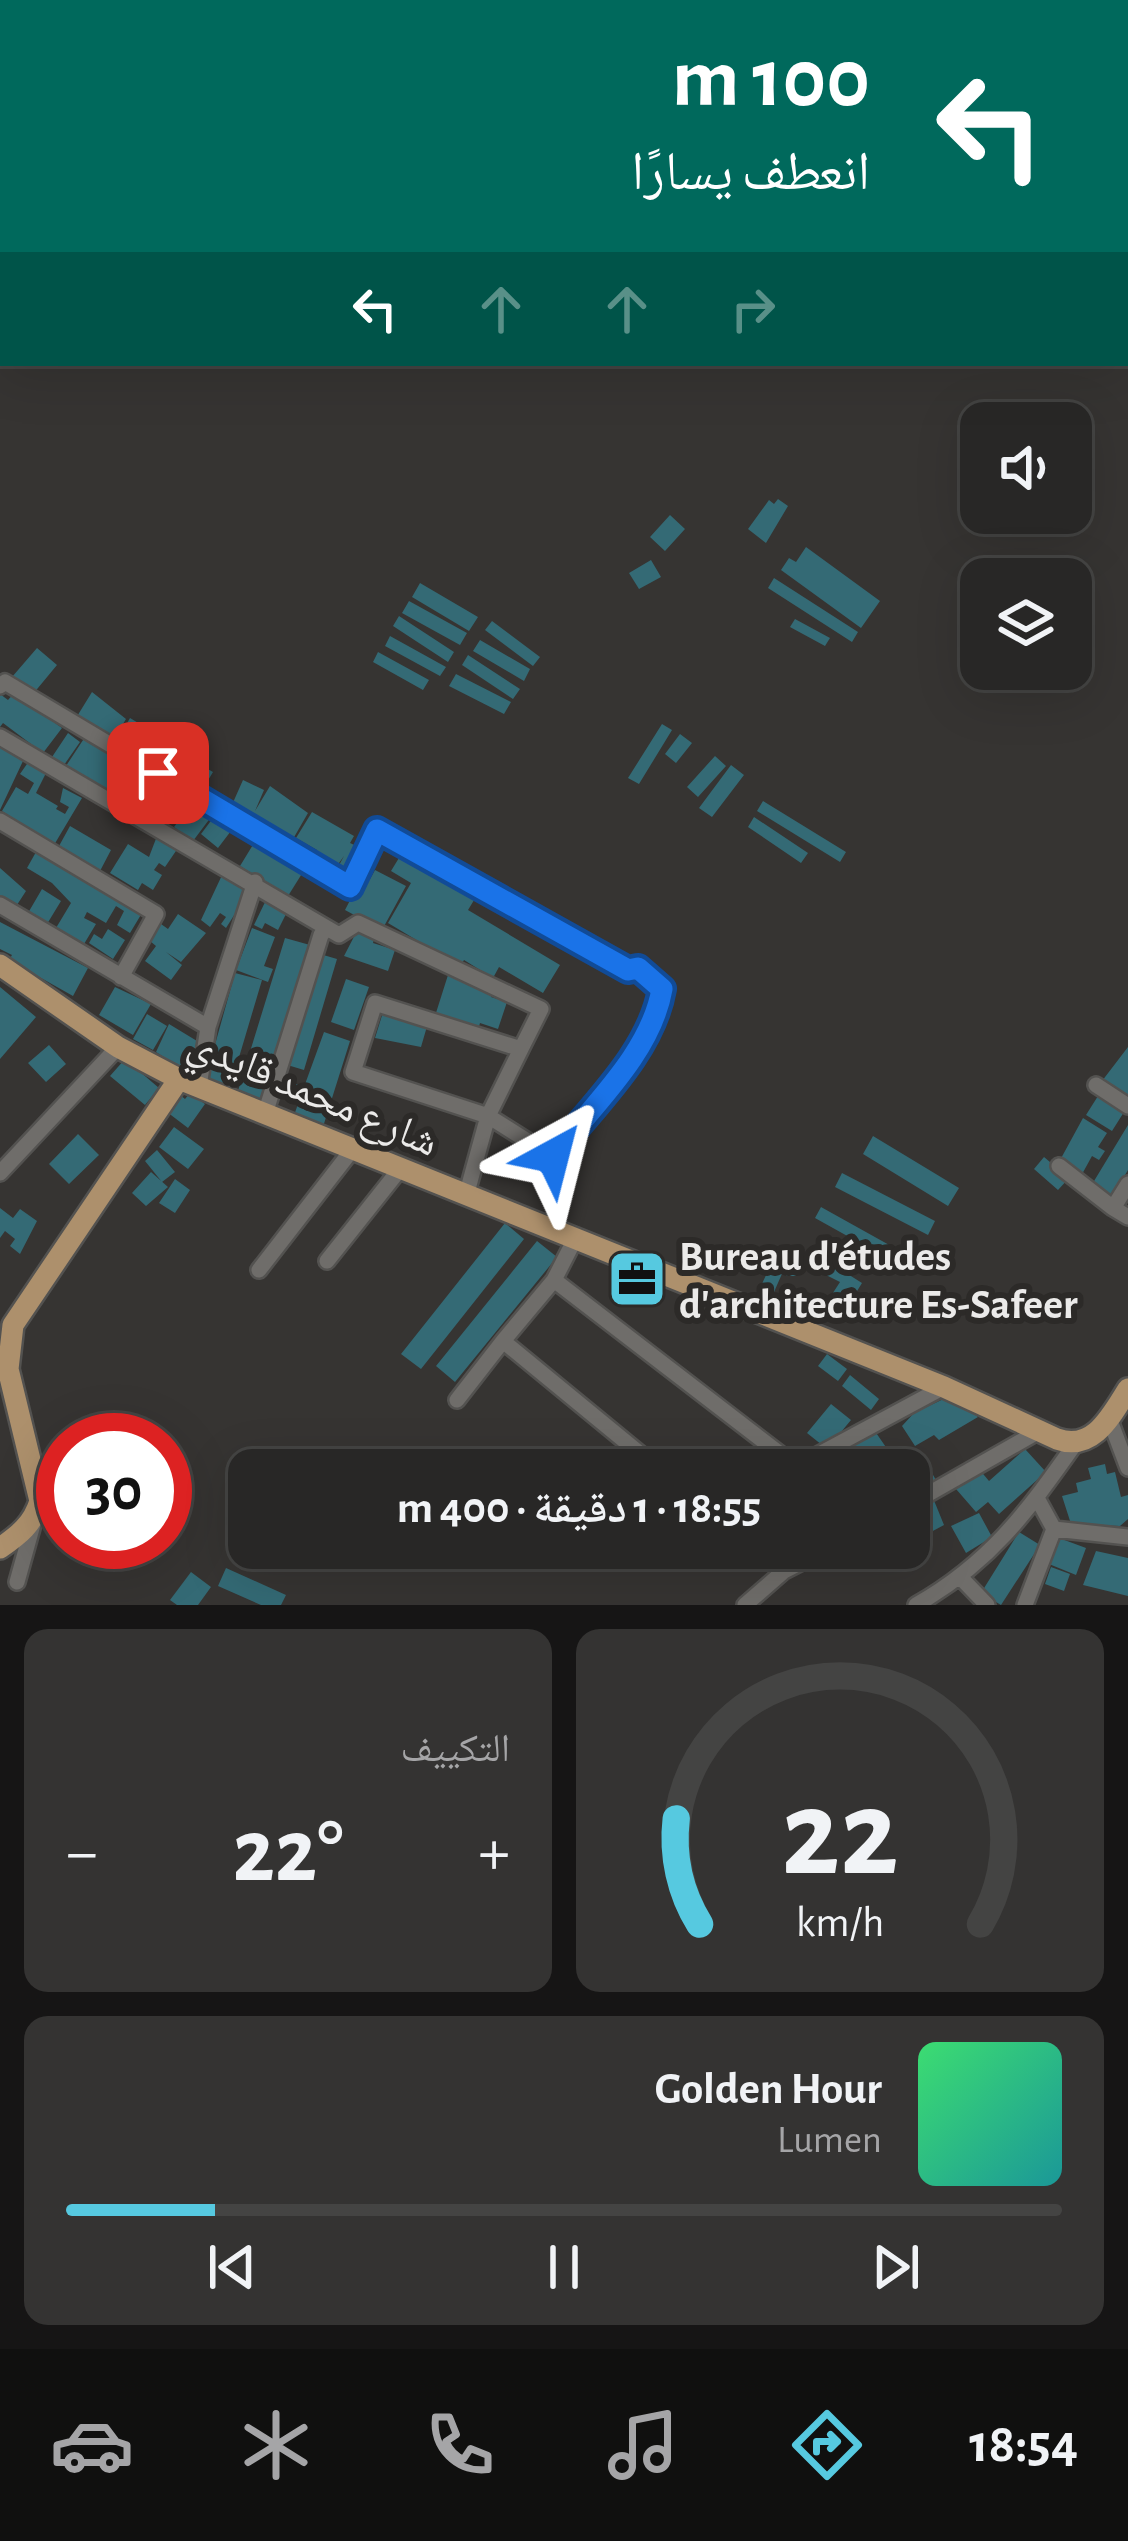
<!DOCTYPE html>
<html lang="ar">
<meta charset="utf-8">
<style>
body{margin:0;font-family:"Alegreya Sans","Noto Naskh Arabic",sans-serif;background:#343332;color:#f1f3f6;direction:rtl;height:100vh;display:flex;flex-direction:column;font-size:45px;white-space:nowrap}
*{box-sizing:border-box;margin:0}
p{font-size:39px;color:#a5a5a7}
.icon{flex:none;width:66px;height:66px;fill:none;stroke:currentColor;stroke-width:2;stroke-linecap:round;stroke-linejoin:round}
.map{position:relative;height:1605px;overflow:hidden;direction:ltr}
.sheet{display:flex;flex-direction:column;gap:24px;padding:24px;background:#161515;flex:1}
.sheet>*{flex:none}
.hud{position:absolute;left:0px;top:0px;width:1128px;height:366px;box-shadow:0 12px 48px #0002,0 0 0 3px #444443;direction:rtl;background:#00695c;color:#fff;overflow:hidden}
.fabs{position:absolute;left:960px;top:402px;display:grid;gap:24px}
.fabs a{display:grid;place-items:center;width:132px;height:132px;border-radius:24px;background:#282726;box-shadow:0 12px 48px #0002,0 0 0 3px #444443;font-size:60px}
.speed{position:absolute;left:36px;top:1413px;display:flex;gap:24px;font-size:60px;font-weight:700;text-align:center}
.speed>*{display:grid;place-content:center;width:156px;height:156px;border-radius:50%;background:#282726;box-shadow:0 12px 48px #0002,0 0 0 3px #444443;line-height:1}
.speed .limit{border:18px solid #d22;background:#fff;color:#111}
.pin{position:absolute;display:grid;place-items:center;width:102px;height:102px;color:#fff;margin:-51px;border-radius:24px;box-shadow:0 6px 18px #0006}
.me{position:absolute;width:132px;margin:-66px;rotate:38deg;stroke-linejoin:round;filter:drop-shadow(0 0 9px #0008)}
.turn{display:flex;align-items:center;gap:42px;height:252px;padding:0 60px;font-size:54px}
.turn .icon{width:156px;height:156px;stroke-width:2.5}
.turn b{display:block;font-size:84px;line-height:102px}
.lanes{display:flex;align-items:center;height:114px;padding:0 60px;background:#0003;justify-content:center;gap:60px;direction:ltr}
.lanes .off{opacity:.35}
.big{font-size:90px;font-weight:600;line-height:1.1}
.sheet .widget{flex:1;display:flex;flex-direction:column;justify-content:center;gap:18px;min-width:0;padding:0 42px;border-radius:24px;background:#343332}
.sheet .dial{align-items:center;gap:0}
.dial svg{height:312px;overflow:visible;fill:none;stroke:#444443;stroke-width:7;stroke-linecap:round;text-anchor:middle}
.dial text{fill:#f1f3f6;stroke:none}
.song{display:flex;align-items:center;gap:36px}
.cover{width:144px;height:144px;border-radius:18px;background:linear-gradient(135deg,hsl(140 70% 55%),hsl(180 70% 35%))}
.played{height:12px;border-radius:6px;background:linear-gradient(90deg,#56c9e0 15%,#444443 15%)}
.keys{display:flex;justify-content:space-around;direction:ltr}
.heat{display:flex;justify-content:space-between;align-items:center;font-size:66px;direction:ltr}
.sheet .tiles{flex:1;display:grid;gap:24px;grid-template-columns:1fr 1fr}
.widget:last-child{grid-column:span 2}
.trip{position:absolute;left:228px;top:1449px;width:702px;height:120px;border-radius:24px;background:#282726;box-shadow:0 12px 48px #0002,0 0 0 3px #444443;font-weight:600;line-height:120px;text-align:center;direction:rtl}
.tabs{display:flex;height:192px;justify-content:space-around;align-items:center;background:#10100f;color:#a5a5a7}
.tabs .icon{width:84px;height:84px}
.tabs .active{color:#56c9e0}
.tabs b{font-size:54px;color:#f1f3f6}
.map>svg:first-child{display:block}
</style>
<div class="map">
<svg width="1128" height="1605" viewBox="0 0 1128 1605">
<rect width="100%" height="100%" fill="#363432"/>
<path fill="#346a75" d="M 778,499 L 788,506 L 766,543 L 748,529 L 769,500 L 774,504 Z
M 670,515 L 685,529 L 665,551 L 650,537 Z
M 806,547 L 880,601 L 861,628 L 781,570 L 789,558 L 796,562 Z
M 651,560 L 661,577 L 639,589 L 629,573 Z
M 774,578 L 858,632 L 852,642 L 768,588 Z
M 420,583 L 478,617 L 469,631 L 412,597 Z
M 409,601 L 467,633 L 460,645 L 402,613 Z
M 399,616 L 454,652 L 448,662 L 393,626 Z
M 795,619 L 830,638 L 825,646 L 790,627 Z
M 492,621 L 540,657 L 533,666 L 485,630 Z
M 390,636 L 446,667 L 440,676 L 385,646 Z
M 480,640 L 530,669 L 524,681 L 473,651 Z
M 37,648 L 57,665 L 33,694 L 12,677 Z
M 378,652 L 429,680 L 423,690 L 373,662 Z
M 468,655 L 520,689 L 513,699 L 462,665 Z
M 456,674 L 511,702 L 504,714 L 449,686 Z
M 92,692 L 126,719 L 113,741 L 76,718 Z
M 14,693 L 62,728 L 43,753 L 3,723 L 0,727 L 0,694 L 8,700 Z
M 130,718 L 150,730 L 148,735 L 213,772 L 201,792 L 116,743 Z
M 662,724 L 672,730 L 639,784 L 628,778 Z
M 68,733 L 80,742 L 64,765 L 52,757 Z
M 680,734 L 692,743 L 676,763 L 665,754 Z
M 85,737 L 125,764 L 113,783 L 126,768 L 143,781 L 128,802 L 66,766 Z
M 0,747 L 23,761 L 0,810 Z
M 715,756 L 726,766 L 698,797 L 687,787 Z
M 29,761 L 47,771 L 36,793 L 58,806 L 56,809 L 65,814 L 69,807 L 60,802 L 63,788 L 82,798 L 54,845 L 2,811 L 16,787 L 28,794 L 34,783 L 20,774 Z
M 731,765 L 744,775 L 712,817 L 699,808 Z
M 149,772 L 158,777 L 152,787 L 164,793 L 151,816 L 131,804 Z
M 243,780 L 264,790 L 255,811 L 270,786 L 308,813 L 293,839 L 231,807 Z
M 170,789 L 187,801 L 172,823 L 155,811 Z
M 763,801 L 846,852 L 840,862 L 757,811 Z
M 192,803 L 211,817 L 193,841 L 174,827 Z
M 312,812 L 354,836 L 350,843 L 363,849 L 349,876 L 337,869 L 344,856 L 334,870 L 313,857 L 317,850 L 296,838 Z
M 216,814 L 234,827 L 218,848 L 201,834 Z
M 754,817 L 808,853 L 801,863 L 748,827 Z
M 70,826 L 111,850 L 100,871 L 59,846 Z
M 157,836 L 178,848 L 165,867 L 159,863 L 154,870 L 162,875 L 153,890 L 142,883 L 138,890 L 110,873 L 128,844 L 149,857 Z
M 257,838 L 303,872 L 288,896 L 240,866 Z
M 405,848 L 479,892 L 468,910 L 560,965 L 543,993 L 499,967 L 493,978 L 464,960 L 460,966 L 388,923 L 411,883 L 391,871 Z
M 36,852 L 142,913 L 130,933 L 117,925 L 124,911 L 116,906 L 106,923 L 87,912 L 84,918 L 96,924 L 84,944 L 56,928 L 71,903 L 52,883 L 27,868 Z
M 0,868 L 26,891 L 15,908 L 0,899 Z
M 375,870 L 406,886 L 382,930 L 345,910 L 363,875 L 370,879 Z
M 223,873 L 250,890 L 226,928 L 221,924 L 226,917 L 220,913 L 210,927 L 201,920 Z
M 42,889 L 61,901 L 47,924 L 28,913 Z
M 267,898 L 289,908 L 278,930 L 265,923 L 262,929 L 254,925 Z
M 178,914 L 206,933 L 181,962 L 166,952 L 182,965 L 171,980 L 145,961 L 156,946 L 150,941 L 161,924 L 168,929 Z
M 0,922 L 88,968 L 73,996 L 9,960 L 12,955 L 0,949 Z
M 252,928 L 275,937 L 264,966 L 273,969 L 268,982 L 236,970 Z
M 108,929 L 125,940 L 113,959 L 89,943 L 94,934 L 102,939 Z
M 358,929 L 375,935 L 373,943 L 395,950 L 388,971 L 344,956 Z
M 285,938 L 310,945 L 274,1061 L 259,1058 L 274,1063 L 260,1103 L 237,1094 Z
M 320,954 L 337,959 L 304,1070 L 284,1064 Z
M 235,973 L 262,980 L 229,1091 L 204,1084 Z
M 448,975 L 493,990 L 491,997 L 507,1002 L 498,1029 L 480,1023 L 478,1030 L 435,1016 Z
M 346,979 L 369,987 L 354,1030 L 331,1022 Z
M 0,987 L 36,1017 L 0,1059 Z
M 115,987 L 151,1004 L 133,1035 L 99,1015 Z
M 384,1009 L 428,1023 L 421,1047 L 375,1038 Z
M 147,1014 L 167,1026 L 153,1050 L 133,1039 Z
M 169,1024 L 197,1041 L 188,1073 L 156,1052 Z
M 324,1032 L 350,1041 L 322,1130 L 293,1118 L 302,1093 L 281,1086 L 283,1079 L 304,1087 Z
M 49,1045 L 66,1064 L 46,1082 L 28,1063 Z
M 1128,1047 L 1128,1097 L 1102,1081 Z
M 125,1059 L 159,1088 L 145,1105 L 110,1076 Z
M 190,1093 L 205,1104 L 188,1128 L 167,1112 L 180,1095 L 185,1099 Z
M 1098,1096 L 1124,1112 L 1112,1131 L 1086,1115 Z
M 1083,1118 L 1107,1133 L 1098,1147 L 1105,1151 L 1099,1160 L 1092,1156 L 1081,1176 L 1059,1162 Z
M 1128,1125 L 1128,1170 L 1111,1198 L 1091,1186 Z
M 174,1127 L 204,1149 L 188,1169 L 159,1147 Z
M 78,1134 L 99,1155 L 69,1184 L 49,1164 Z
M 873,1136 L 959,1188 L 948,1206 L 863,1154 Z
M 157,1150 L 175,1172 L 162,1182 L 145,1161 Z
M 1044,1157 L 1069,1178 L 1058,1190 L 1034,1169 Z
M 151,1172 L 168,1187 L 146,1206 L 132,1193 Z
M 842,1173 L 935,1221 L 928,1235 L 835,1187 Z
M 175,1179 L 190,1190 L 175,1213 L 159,1203 Z
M 821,1207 L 900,1251 L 894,1262 L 815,1218 Z
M 0,1208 L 13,1218 L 20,1209 L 37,1221 L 20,1254 L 10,1246 L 15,1239 L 5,1231 L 0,1238 Z
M 505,1223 L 524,1239 L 421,1369 L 401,1354 Z
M 537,1241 L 557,1257 L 455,1382 L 436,1366 Z
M 799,1251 L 805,1259 L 795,1267 L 797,1276 L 786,1276 L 786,1268 L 795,1268 L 788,1260 L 774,1292 L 761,1286 L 773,1260 L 783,1265 Z
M 827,1261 L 862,1283 L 846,1309 L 829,1299 L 840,1282 L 820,1272 Z
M 827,1354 L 847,1369 L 838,1381 L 818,1366 Z
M 850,1375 L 879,1399 L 871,1410 L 842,1386 Z
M 954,1394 L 978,1417 L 939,1440 L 934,1435 L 915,1446 L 902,1426 L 914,1413 Z
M 831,1404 L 851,1420 L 827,1449 L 807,1433 Z
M 872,1427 L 890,1453 L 882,1460 L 874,1451 L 852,1470 L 819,1470 Z
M 1025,1449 L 1046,1472 L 999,1514 L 988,1502 L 976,1512 L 956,1489 L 979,1469 L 989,1481 Z
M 919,1451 L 936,1480 L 912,1494 L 909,1470 L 898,1470 L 895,1465 Z
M 1105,1464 L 1107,1474 L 1115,1472 L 1121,1497 L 1128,1495 L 1128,1519 L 1120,1526 L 1071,1524 L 1062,1496 L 1078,1492 L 1076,1483 L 1091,1479 L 1088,1468 Z
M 933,1498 L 944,1525 L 931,1532 L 917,1518 L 909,1522 L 909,1512 Z
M 979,1513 L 992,1537 L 966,1553 L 951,1526 Z
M 1019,1532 L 1040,1545 L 1001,1605 L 981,1593 Z
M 1059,1538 L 1086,1548 L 1076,1575 L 1049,1564 Z
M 1096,1551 L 1128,1558 L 1128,1596 L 1083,1585 Z
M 1051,1567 L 1070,1574 L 1064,1591 L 1045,1584 Z
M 226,1568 L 286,1595 L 281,1605 L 261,1605 L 218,1586 Z
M 191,1572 L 211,1587 L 198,1605 L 177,1605 L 170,1600 Z"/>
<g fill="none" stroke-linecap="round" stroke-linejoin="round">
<defs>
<path id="minor" d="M 687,0 L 691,3
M 1125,301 L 1128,302
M 0,686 L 5,682 L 349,887 L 377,829 L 628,970 L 638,968 L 662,989 L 644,1041 L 553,1157 L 488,1116 L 521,1049
M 0,737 L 339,935 L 358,923 L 541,1009 L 521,1049 L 375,1003 L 353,1072 L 488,1116 L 466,1196
M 0,821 L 156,914 L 121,977
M 0,905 L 208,1027
M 1096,1085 L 1128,1106
M 199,1087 L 208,1027 L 255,882
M 265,1114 L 321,935 L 327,928
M 1059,1166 L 1113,1208
M 0,1173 L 118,1047
M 1128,1184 L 1113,1208 L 1128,1217
M 575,1239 L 554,1280 L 503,1341 L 660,1470
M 327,1261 L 400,1169
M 259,1270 L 352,1150
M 554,1280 L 801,1470
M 457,1400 L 503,1341
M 1109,1418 L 1128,1468
M 797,1466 L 944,1387
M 909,1505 L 1039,1431
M 1054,1529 L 1128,1537
M 756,1548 L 784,1571
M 962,1579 L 987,1605
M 17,1582 L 34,1521
M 745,1605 L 784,1571 L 829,1548
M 916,1605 C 990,1563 1027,1512 1075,1444
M 1025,1605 L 1054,1529 L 1037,1498"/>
<path id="major" d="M 0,965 L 118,1047 L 179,1079 L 944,1387 L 1057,1439 C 1093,1452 1111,1416 1128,1389
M 0,1548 C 19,1535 33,1524 40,1501 L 8,1369 L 13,1325 L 179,1079"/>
</defs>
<use href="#minor" stroke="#535250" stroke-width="20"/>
<use href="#major" stroke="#535250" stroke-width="26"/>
<use href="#minor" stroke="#6f6d6a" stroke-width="15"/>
<use href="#major" stroke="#ad906c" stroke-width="21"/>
</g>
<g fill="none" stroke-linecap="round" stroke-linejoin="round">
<defs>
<path id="route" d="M 158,773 L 350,887 L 377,830 L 628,970 L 638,968 L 662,989 C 651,1053 592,1106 553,1156"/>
</defs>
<use href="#route" stroke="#114b97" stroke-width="30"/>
<use href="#route" stroke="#1a73e8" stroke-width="21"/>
</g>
<defs>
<symbol id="office-square" viewBox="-11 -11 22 22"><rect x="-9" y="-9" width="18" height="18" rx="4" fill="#56c9e0" stroke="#2c2a28"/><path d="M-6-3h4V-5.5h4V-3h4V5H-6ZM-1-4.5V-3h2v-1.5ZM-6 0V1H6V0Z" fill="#111"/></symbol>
</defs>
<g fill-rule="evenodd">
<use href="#office-square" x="604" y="1246" width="66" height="66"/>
</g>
<g text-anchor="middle" stroke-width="12" stroke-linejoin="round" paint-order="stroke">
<g font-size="42" fill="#ebeae9" stroke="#2c2a28">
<text transform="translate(314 1091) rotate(23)" y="15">شارع محمد قايدي</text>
</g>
<g font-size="42" font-weight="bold" fill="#ebeae9" stroke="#2c2a28" text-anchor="start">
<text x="679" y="1270">Bureau d'études<tspan x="679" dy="48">d'architecture Es-Safeer</tspan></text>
</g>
</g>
</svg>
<div class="fabs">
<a><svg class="icon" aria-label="sound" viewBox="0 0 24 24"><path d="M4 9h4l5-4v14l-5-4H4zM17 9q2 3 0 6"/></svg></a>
<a><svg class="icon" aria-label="layers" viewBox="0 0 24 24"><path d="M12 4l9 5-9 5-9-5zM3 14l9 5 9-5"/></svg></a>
</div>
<div class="speed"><div class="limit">30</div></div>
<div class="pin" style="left:158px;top:773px;background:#d93025"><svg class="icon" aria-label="arrive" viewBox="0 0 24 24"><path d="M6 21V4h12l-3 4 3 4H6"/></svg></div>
<svg class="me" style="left:553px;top:1156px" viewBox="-20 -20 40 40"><path d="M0-17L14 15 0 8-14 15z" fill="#1a73e8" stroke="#fff" stroke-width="4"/></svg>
<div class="trip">18:55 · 1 دقيقة · 400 m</div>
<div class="hud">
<div class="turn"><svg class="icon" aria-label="left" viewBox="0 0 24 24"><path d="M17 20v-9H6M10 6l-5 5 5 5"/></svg><div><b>100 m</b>انعطف يسارًا</div></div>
<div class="lanes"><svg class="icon" aria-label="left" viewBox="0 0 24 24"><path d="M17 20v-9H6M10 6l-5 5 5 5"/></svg><svg class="icon off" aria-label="ahead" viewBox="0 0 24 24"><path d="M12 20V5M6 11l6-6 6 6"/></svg><svg class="icon off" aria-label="ahead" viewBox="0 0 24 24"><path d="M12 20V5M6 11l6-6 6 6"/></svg><svg class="icon off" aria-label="right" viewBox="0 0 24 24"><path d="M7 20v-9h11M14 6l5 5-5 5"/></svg></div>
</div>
</div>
<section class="sheet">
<div class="tiles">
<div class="widget dial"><svg viewBox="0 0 100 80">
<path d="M14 69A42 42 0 1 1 86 69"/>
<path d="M14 69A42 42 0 0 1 8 42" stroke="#56c9e0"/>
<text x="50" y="56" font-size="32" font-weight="700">22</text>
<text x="50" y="72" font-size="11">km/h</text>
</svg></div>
<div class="widget"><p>التكييف</p>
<div class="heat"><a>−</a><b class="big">22°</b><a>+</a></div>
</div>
<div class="widget">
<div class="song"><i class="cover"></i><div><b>Golden Hour</b><p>Lumen</p></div></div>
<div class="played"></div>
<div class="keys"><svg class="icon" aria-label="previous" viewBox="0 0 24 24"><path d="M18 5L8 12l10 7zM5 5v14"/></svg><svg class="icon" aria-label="pause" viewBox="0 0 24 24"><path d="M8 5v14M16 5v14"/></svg><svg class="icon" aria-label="next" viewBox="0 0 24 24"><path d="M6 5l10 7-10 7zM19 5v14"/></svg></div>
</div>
</div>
</section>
<nav class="tabs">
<b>18:54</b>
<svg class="icon active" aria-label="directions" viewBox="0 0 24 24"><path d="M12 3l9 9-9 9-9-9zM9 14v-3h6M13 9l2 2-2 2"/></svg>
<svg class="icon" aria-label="music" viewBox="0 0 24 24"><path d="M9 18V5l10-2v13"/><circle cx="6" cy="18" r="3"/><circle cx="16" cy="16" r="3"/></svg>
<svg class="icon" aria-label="phone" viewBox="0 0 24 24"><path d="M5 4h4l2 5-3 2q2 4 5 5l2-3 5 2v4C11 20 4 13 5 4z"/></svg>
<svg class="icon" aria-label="climate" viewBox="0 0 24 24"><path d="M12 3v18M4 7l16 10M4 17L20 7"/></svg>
<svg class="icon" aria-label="car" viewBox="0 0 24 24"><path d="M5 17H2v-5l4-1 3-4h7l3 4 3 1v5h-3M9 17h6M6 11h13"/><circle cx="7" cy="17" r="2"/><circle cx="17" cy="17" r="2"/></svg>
</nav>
